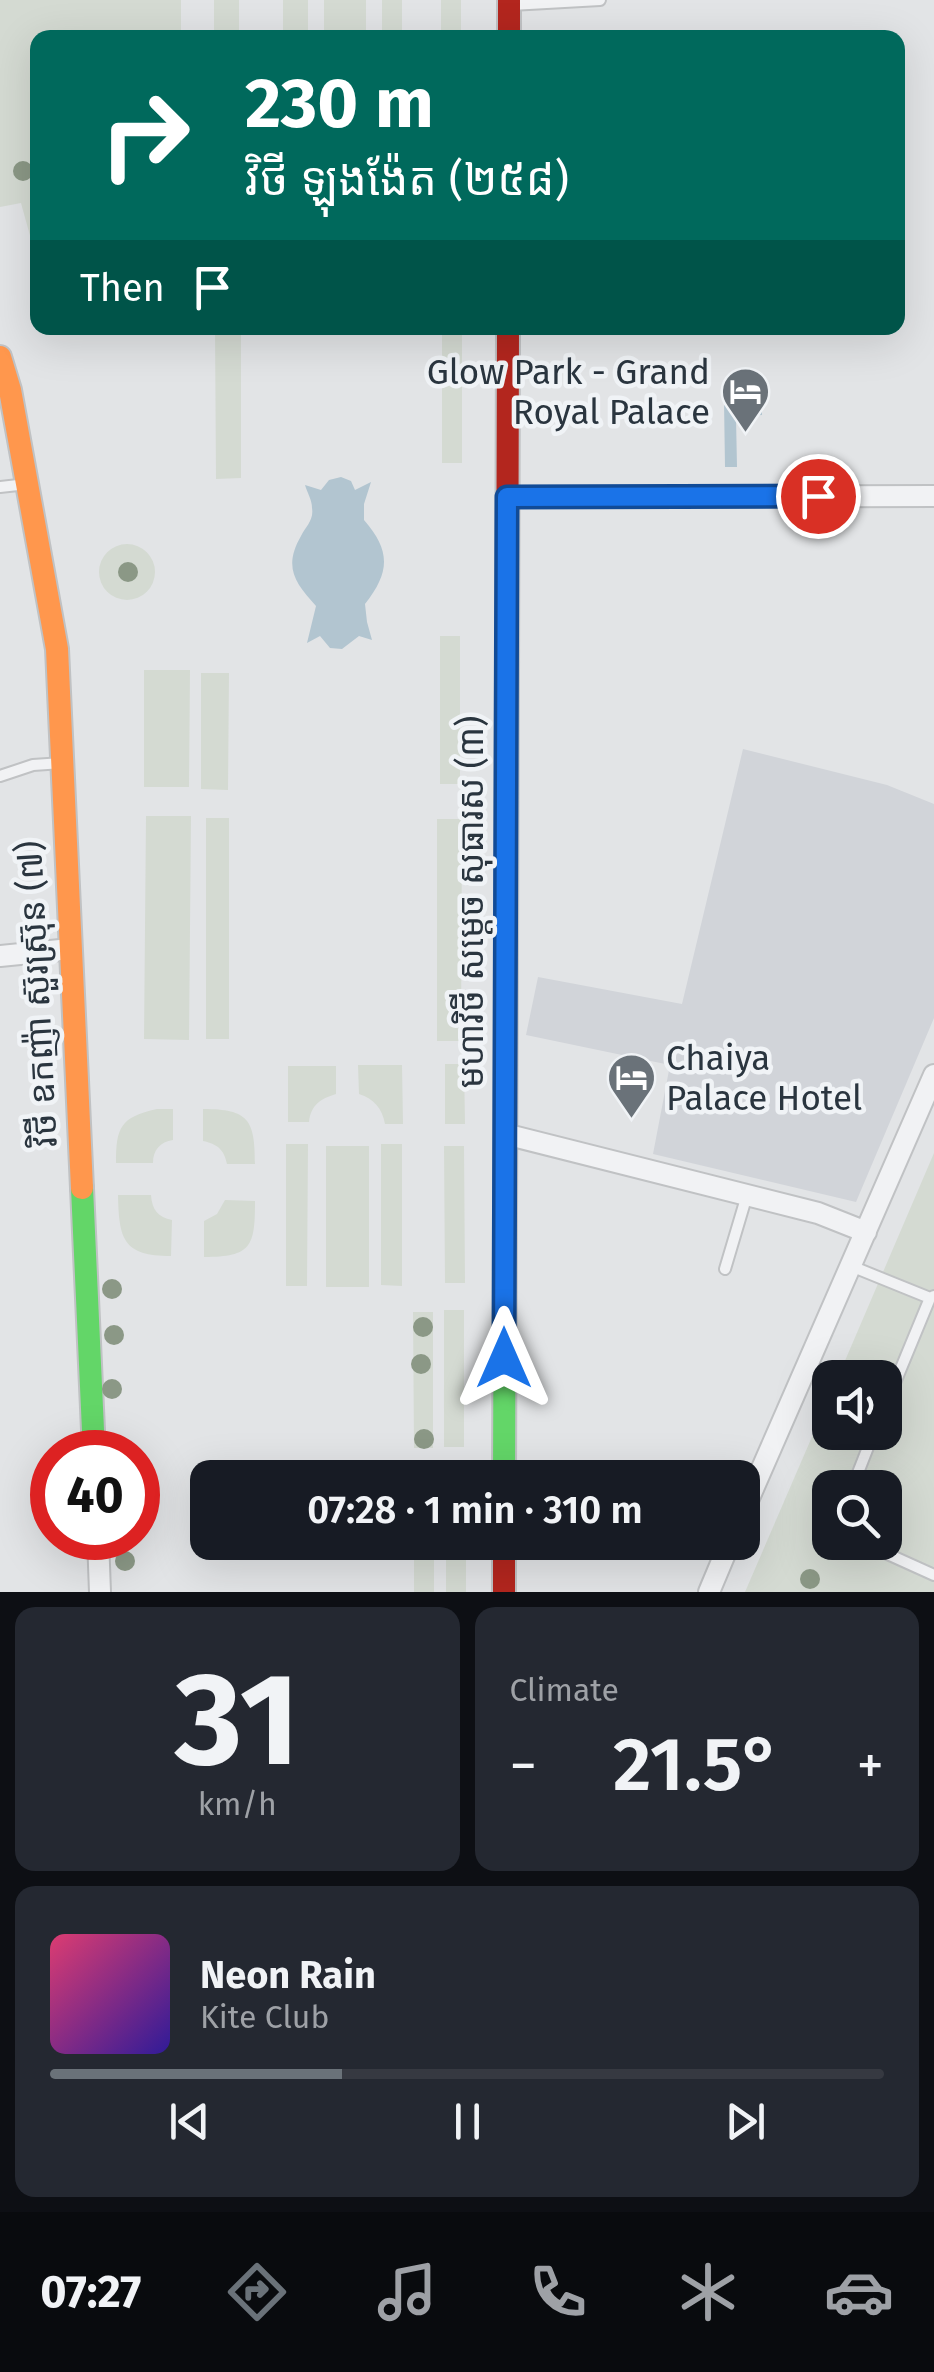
<!DOCTYPE html>
<meta charset="utf-8">
<style>
body{margin:0;font-family:"Fira Sans","Noto Sans Khmer",sans-serif;background:#242831;color:#f1f3f6;height:100vh;display:flex;flex-direction:column;font-size:38px;white-space:nowrap}
*{box-sizing:border-box;margin:0}
p{font-size:32px;color:#9ea1a6}
.icon{flex:none;width:55px;height:55px;fill:none;stroke:currentColor;stroke-width:2;stroke-linecap:round;stroke-linejoin:round}
.map{position:relative;height:1592px;overflow:hidden}
.drawer{display:flex;flex-direction:column;gap:15px;padding:15px;background:#0d0f14;flex:1}
.drawer>*{flex:none}
.guide{position:absolute;left:30px;top:30px;width:875px;height:305px;border-radius:20px;box-shadow:0 10px 40px #0002;background:#00695c;color:#fff;overflow:hidden}
.buttons{position:absolute;left:812px;top:1360px;display:grid;gap:20px}
.buttons a{display:grid;place-items:center;width:90px;height:90px;border-radius:20px;background:#171b24;box-shadow:0 10px 40px #0002;font-size:50px}
.speed{position:absolute;left:30px;top:1430px;display:flex;gap:20px;font-size:50px;font-weight:700;text-align:center}
.speed>*{display:grid;place-content:center;width:130px;height:130px;border-radius:50%;background:#171b24;box-shadow:0 10px 40px #0002;line-height:1}
.speed .limit{border:15px solid #d22;background:#fff;color:#111}
.pin{position:absolute;display:grid;place-items:center;width:85px;height:85px;color:#fff;margin:-42px;border:5px solid #fff;border-radius:50%;box-shadow:0 2px 10px #0007}
.me{position:absolute;width:110px;margin:-55px;rotate:0deg;stroke-linejoin:round;filter:drop-shadow(0 0 8px #0008)}
.turn{display:flex;align-items:center;gap:35px;height:210px;padding:0 50px;font-size:45px}
.turn .icon{width:130px;height:130px;stroke-width:2.5}
.turn b{display:block;font-size:70px;line-height:85px}
.then{display:flex;align-items:center;height:95px;padding:0 50px;background:#0003;gap:20px;font-size:38px}
.big{font-size:75px;font-weight:600;line-height:1.1}
.drawer .tile{flex:1;display:flex;flex-direction:column;justify-content:center;gap:15px;min-width:0;padding:0 35px;border-radius:20px;background:#242831}
.drawer .dial{align-items:center;gap:0}
.dial b{font-size:130px;line-height:1}
.song{display:flex;align-items:center;gap:30px}
.cover{width:120px;height:120px;border-radius:15px;background:linear-gradient(135deg,hsl(340 70% 55%),hsl(250 70% 35%))}
.played{height:10px;border-radius:5px;background:linear-gradient(90deg,#6a7279 35%,#363941 35%)}
.keys{display:flex;justify-content:space-around;direction:ltr}
.heat{display:flex;justify-content:space-between;align-items:center;font-size:55px;direction:ltr}
.drawer .tiles{flex:1;display:grid;gap:15px;grid-template-columns:1fr 1fr}
.tile:last-child{grid-column:span 2}
.trip{position:absolute;left:190px;top:1460px;width:570px;height:100px;border-radius:20px;background:#171b24;box-shadow:0 10px 40px #0002;font-weight:600;line-height:100px;text-align:center}
.menu{display:flex;height:160px;justify-content:space-around;align-items:center;background:#090b0e;color:#9ea1a6}
.menu .icon{width:70px;height:70px}
.menu .current{color:#6a7279}
.menu b{font-size:45px;color:#f1f3f6}
.map>svg:first-child{display:block}
</style>
<div class="map">
<svg width="934" height="1592" viewBox="0 0 934 1592">
<rect width="100%" height="100%" fill="#e2e4e6"/>
<path fill="#d1d4d9" d="M 743,749 L 887,785 L 934,804 L 934,1018 L 856,1202 L 653,1154 L 670,1065 L 526,1035 L 538,977 L 682,1004 Z"/>
<path fill="#d4dad2" fill-rule="evenodd" d="M 0,0 L 181,0 L 181,37 L 38,38 L 37,261 L 21,203 L 0,207 Z
M 214,0 L 239,0 L 239,37 L 214,37 Z
M 283,0 L 308,0 L 308,37 L 283,37 Z
M 324,0 L 366,0 L 366,37 L 324,37 Z
M 382,0 L 402,0 L 402,37 L 382,37 Z
M 441,0 L 461,0 L 461,37 L 441,37 Z
M 215,328 L 241,328 L 241,478 L 216,479 Z
M 442,328 L 462,328 L 462,463 L 442,463 Z
M99 572a28 28 0 1 1 56 0a28 28 0 1 1-56 0Z
M 440,636 L 460,636 L 460,784 L 440,784 Z
M 144,670 L 190,670 L 189,787 L 144,787 Z
M 201,673 L 229,673 L 228,790 L 201,789 Z
M 146,816 L 191,816 L 189,1040 L 144,1039 Z
M 206,818 L 229,818 L 229,1039 L 206,1039 Z
M 437,819 L 462,819 L 461,1041 L 437,1041 Z
M 445,1064 L 464,1064 L 465,1124 L 445,1124 Z
M 358,1065 L 402,1065 L 403,1124 L 385,1124 C 382,1108 374,1099 359,1094 Z
M 288,1066 L 336,1066 L 336,1094 C 320,1099 311,1105 309,1122 L 288,1122 Z
M 157,1109 L 173,1109 L 173,1140 C 160,1142 153,1150 153,1163 L 116,1163 C 116,1128 120,1117 157,1109 Z
M 203,1109 C 249,1109 255,1120 255,1164 L 227,1164 C 224,1149 217,1144 203,1141 Z
M 286,1144 L 308,1144 L 307,1286 L 286,1286 Z
M 381,1144 L 402,1144 L 402,1286 L 381,1285 Z
M 326,1146 L 369,1146 L 369,1287 L 326,1287 Z
M 444,1146 L 464,1146 L 465,1283 L 445,1283 Z
M 934,1153 L 934,1592 L 745,1592 L 830,1395 L 830,1432 L 885,1432 L 885,1378 L 838,1377 ZM 830,1488 L 885,1488 L 885,1542 L 830,1542 Z
M 118,1195 L 151,1195 C 152,1210 158,1217 172,1220 L 171,1256 C 123,1256 119,1239 118,1195 Z
M 225,1200 L 255,1201 C 255,1246 252,1257 204,1257 L 204,1221 L 217,1214 Z
M 444,1310 L 464,1310 L 464,1447 L 444,1447 Z
M 413,1312 L 433,1312 L 433,1448 L 414,1448 Z
M 414,1543 L 434,1543 L 434,1592 L 414,1592 Z
M 446,1543 L 466,1543 L 466,1592 L 446,1592 Z"/>
<path fill="#b2c5d0" d="M 762,400 L 762,415 L 736,417 L 737,467 L 725,467 L 724,401 Z
M 341,477 L 351,481 L 355,490 L 371,482 L 364,504 L 364,520 C 391,551 390,572 365,604 L 367,622 L 372,640 L 359,636 L 342,649 L 330,648 L 320,636 L 307,643 L 316,606 C 295,583 283,567 301,536 C 306,526 314,520 312,508 C 312,500 307,492 305,485 L 321,490 L 329,480 Z"/>
<g fill="none" stroke-linecap="round" stroke-linejoin="round">
<defs>
<path id="lane" d="M 511,5 L 600,0
M 0,487 L 27,484
M 0,776 L 33,765 L 62,763
M 851,1266 L 930,1298
M 725,1269 L 747,1195
M 885,1407 L 930,1298 L 934,1296
M 852,1488 L 874,1432
M 861,1542 L 934,1575"/>
<path id="street" d="M 507,497 L 934,496
M 0,956 L 70,949
M 505,1134 L 818,1213 L 866,1232
M 742,1514 L 934,1075
M 98,1538 L 100,1592
M 709,1592 L 730,1542"/>
<path id="fast" d="M 82,1188 L 94,1452
M 504,1478 L 507,679"/>
<path id="slow" d="M 0,357 L 10,390 L 57,649 L 82,1188"/>
<path id="jam" d="M 509,0 L 509,38
M 507,679 L 508,328
M 504,1542 L 504,1592"/>
</defs>
<use href="#lane" stroke="#c0c2c4" stroke-width="14"/>
<use href="#street" stroke="#c0c2c4" stroke-width="24"/>
<use href="#fast" stroke="#c0c2c4" stroke-width="26"/>
<use href="#slow" stroke="#c0c2c4" stroke-width="26"/>
<use href="#jam" stroke="#c0c2c4" stroke-width="26"/>
<use href="#lane" stroke="#f1f2f4" stroke-width="10"/>
<use href="#street" stroke="#f1f2f4" stroke-width="20"/>
<use href="#fast" stroke="#63d668" stroke-width="22"/>
<use href="#slow" stroke="#ff974d" stroke-width="22"/>
<use href="#jam" stroke="#b3261e" stroke-width="22"/>
</g>
<g fill="#8b9886">
<circle cx="23" cy="171" r="10"/>
<circle cx="128" cy="572" r="10"/>
<circle cx="112" cy="1289" r="10"/>
<circle cx="423" cy="1327" r="10"/>
<circle cx="114" cy="1335" r="10"/>
<circle cx="421" cy="1364" r="10"/>
<circle cx="112" cy="1389" r="10"/>
<circle cx="424" cy="1439" r="10"/>
<circle cx="125" cy="1561" r="10"/>
<circle cx="810" cy="1579" r="10"/>
</g>
<g fill="none" stroke-linecap="round" stroke-linejoin="round">
<defs>
<path id="route" d="M 504,1358 L 507,497 L 818,496"/>
</defs>
<use href="#route" stroke="#114b97" stroke-width="25"/>
<use href="#route" stroke="#1a73e8" stroke-width="18"/>
</g>
<defs>
<symbol id="hotel-pin" viewBox="-11 -11 22 30"><path d="M0 17L-7.5 6A9.5 9.5 0 1 1 7.5 6Z" fill="#6a7279" stroke="#f0f3f6"/><path d="M-6-4.5h1.5V1H6V5H4.5V3h-9V5H-6ZM-4 0a1.8 1.8 0 1 1 3.6 0ZM.5 0V-2.5h3Q6-2.5 6 0Z" fill="#fff"/></symbol>
</defs>
<g fill-rule="evenodd">
<use href="#hotel-pin" x="718" y="364" width="55" height="75"/>
<use href="#hotel-pin" x="604" y="1050" width="55" height="75"/>
</g>
<g text-anchor="middle" stroke-width="9" stroke-linejoin="round" paint-order="stroke">
<g font-size="35" fill="#2a353f" stroke="#f0f3f6" text-anchor="end">
<text x="710" y="384">Glow Park - Grand<tspan x="710" dy="40">Royal Palace</tspan></text>
<text x="666" y="1070" text-anchor="start">Chaiya<tspan x="666" dy="40">Palace Hotel</tspan></text>
</g>
<g font-size="35" fill="#2a353f" stroke="#f0f3f6">
<text transform="translate(471 902) rotate(-90)" y="12">មហាវិថី សម្តេច សុធារស (៣)</text>
<text transform="translate(37 994) rotate(-93)" y="12">វិថី ឧកញ៉ា ស៊ួរស៊្រុន (៧)</text>
</g>
</g>
</svg>
<div class="buttons">
<a><svg class="icon" aria-label="sound" viewBox="0 0 24 24"><path d="M4 9h4l5-4v14l-5-4H4zM17 9q2 3 0 6"/></svg></a>
<a><svg class="icon" aria-label="search" viewBox="0 0 24 24"><circle cx="10" cy="10" r="6"/><path d="M15 15l6 6"/></svg></a>
</div>
<div class="speed"><div class="limit">40</div></div>
<div class="pin" style="left:818px;top:496px;background:#d93025"><svg class="icon" aria-label="arrive" viewBox="0 0 24 24"><path d="M6 21V4h12l-3 4 3 4H6"/></svg></div>
<svg class="me" style="left:504px;top:1358px" viewBox="-20 -20 40 40"><path d="M0-17L14 15 0 8-14 15z" fill="#1a73e8" stroke="#fff" stroke-width="4"/></svg>
<div class="trip">07:28 · 1 min · 310 m</div>
<div class="guide">
<div class="turn"><svg class="icon" aria-label="right" viewBox="0 0 24 24"><path d="M7 20v-9h11M14 6l5 5-5 5"/></svg><div><b>230 m</b>វិថី ឡុងង៉ែត (២៥៨)</div></div>
<div class="then">Then<svg class="icon" aria-label="arrive" viewBox="0 0 24 24"><path d="M6 21V4h12l-3 4 3 4H6"/></svg></div>
</div>
</div>
<section class="drawer">
<div class="tiles">
<div class="tile dial"><b>31</b><p>km/h</p></div>
<div class="tile"><p>Climate</p>
<div class="heat"><a>−</a><b class="big">21.5°</b><a>+</a></div>
</div>
<div class="tile">
<div class="song"><i class="cover"></i><div><b>Neon Rain</b><p>Kite Club</p></div></div>
<div class="played"></div>
<div class="keys"><svg class="icon" aria-label="previous" viewBox="0 0 24 24"><path d="M18 5L8 12l10 7zM5 5v14"/></svg><svg class="icon" aria-label="pause" viewBox="0 0 24 24"><path d="M8 5v14M16 5v14"/></svg><svg class="icon" aria-label="next" viewBox="0 0 24 24"><path d="M6 5l10 7-10 7zM19 5v14"/></svg></div>
</div>
</div>
</section>
<nav class="menu">
<b>07:27</b>
<svg class="icon current" aria-label="directions" viewBox="0 0 24 24"><path d="M12 3l9 9-9 9-9-9zM9 14v-3h6M13 9l2 2-2 2"/></svg>
<svg class="icon" aria-label="music" viewBox="0 0 24 24"><path d="M9 18V5l10-2v13"/><circle cx="6" cy="18" r="3"/><circle cx="16" cy="16" r="3"/></svg>
<svg class="icon" aria-label="phone" viewBox="0 0 24 24"><path d="M5 4h4l2 5-3 2q2 4 5 5l2-3 5 2v4C11 20 4 13 5 4z"/></svg>
<svg class="icon" aria-label="climate" viewBox="0 0 24 24"><path d="M12 3v18M4 7l16 10M4 17L20 7"/></svg>
<svg class="icon" aria-label="car" viewBox="0 0 24 24"><path d="M5 17H2v-5l4-1 3-4h7l3 4 3 1v5h-3M9 17h6M6 11h13"/><circle cx="7" cy="17" r="2"/><circle cx="17" cy="17" r="2"/></svg>
</nav>
